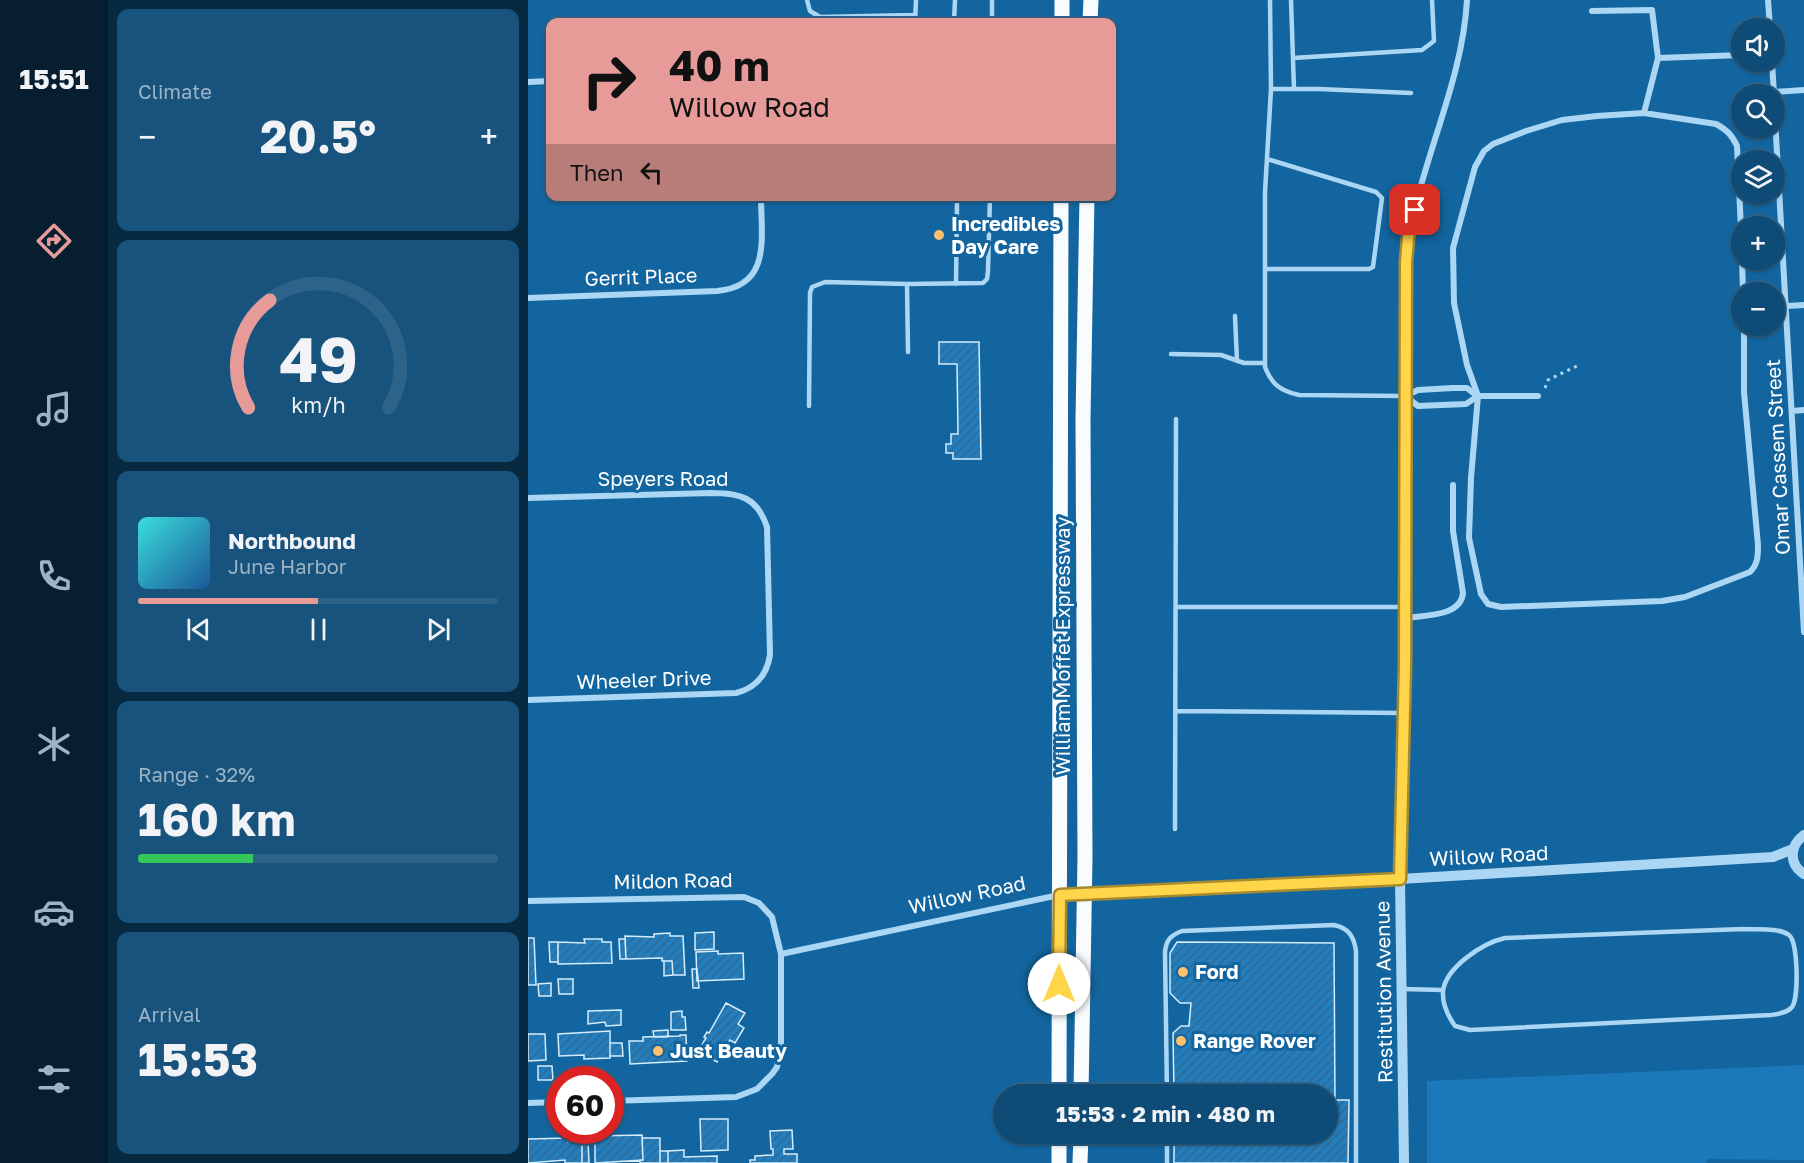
<!DOCTYPE html>
<meta charset="utf-8">
<style>
body{margin:0;font-family:"Golos Text",sans-serif;background:#17537c;color:#f1f3f6;height:100vh;display:flex;flex-direction:column;font-size:22px;white-space:nowrap}
*{box-sizing:border-box;margin:0}
p{font-size:20px;color:#9bb4c6}
.icon{flex:none;width:33px;height:33px;fill:none;stroke:currentColor;stroke-width:2;stroke-linecap:round;stroke-linejoin:round}
.map{position:relative;flex:1;overflow:hidden}
.sheet{display:flex;flex-direction:column;gap:9px;padding:9px;background:#082a41;width:420px}
.sheet>*{flex:none}
.top-card{position:absolute;left:18px;top:18px;width:570px;height:183px;border-radius:12px;box-shadow:0 2px 4px #0004,0 0 0 2px #2e6389;background:#e69b98;color:#111;overflow:hidden}
.fabs{position:absolute;left:1203px;top:18px;display:grid;gap:12px}
.fabs a{display:grid;place-items:center;width:54px;height:54px;border-radius:50%;background:#0e4c77;box-shadow:0 2px 4px #0004,0 0 0 2px #2e6389;font-size:30px}
.speed{position:absolute;left:18px;top:1066px;display:flex;gap:12px;font-size:30px;font-weight:700;text-align:center}
.speed>*{display:grid;place-content:center;width:78px;height:78px;border-radius:50%;background:#0e4c77;box-shadow:0 2px 4px #0004,0 0 0 2px #2e6389;line-height:1}
.speed .limit{border:9px solid #d22;background:#fff;color:#111}
.pin{position:absolute;display:grid;place-items:center;width:51px;height:51px;color:#fff;margin:-26px;border-radius:12px;box-shadow:0 3px 9px #0006}
.me{position:absolute;width:66px;margin:-33px;rotate:0deg;stroke-linejoin:round;filter:drop-shadow(0 0 4px #0008)}
.turn{display:flex;align-items:center;gap:21px;height:126px;padding:0 24px;font-size:27px}
.turn .icon{width:78px;height:78px;stroke-width:2.5}
.turn b{display:block;font-size:42px;line-height:51px}
.then{display:flex;align-items:center;height:57px;padding:0 24px;background:#0003;gap:12px;font-size:22px}
.big{font-size:45px;font-weight:700;line-height:1.1}
.sheet .card{flex:1;display:flex;flex-direction:column;justify-content:center;gap:9px;min-width:0;padding:0 21px;border-radius:12px;background:#17537c}
.sheet .dial{align-items:center;gap:0}
.dial svg{height:156px;overflow:visible;fill:none;stroke:#2e6389;stroke-width:7;stroke-linecap:round;text-anchor:middle}
.dial text{fill:#f1f3f6;stroke:none}
.song{display:flex;align-items:center;gap:18px}
.cover{width:72px;height:72px;border-radius:9px;background:linear-gradient(135deg,hsl(180 70% 55%),hsl(210 70% 35%))}
.played{height:6px;border-radius:3px;background:linear-gradient(90deg,#e69b98 50%,#2e6389 50%)}
.keys{display:flex;justify-content:space-around;direction:ltr}
.heat{display:flex;justify-content:space-between;align-items:center;font-size:33px;direction:ltr}
.charge{height:9px;border-radius:4px;background:linear-gradient(90deg,#34c759 32%,#2e6389 0)}
.trip{position:absolute;left:465px;top:1084px;width:345px;height:60px;border-radius:30px;background:#0e4c77;box-shadow:0 2px 4px #0004,0 0 0 2px #2e6389;font-weight:700;line-height:60px;text-align:center}
main{display:flex;flex:1;min-height:0}
.tab-bar{display:flex;flex-direction:column;width:108px;justify-content:space-around;align-items:center;background:#061e30;color:#9bb4c6}
.tab-bar .icon{width:42px;height:42px}
.tab-bar .selected{color:#e69b98}
.tab-bar b{font-size:27px;color:#f1f3f6}
.map>svg:first-child{display:block}
</style>
<main>
<nav class="tab-bar">
<b>15:51</b>
<svg class="icon selected" aria-label="directions" viewBox="0 0 24 24"><path d="M12 3l9 9-9 9-9-9zM9 14v-3h6M13 9l2 2-2 2"/></svg>
<svg class="icon" aria-label="music" viewBox="0 0 24 24"><path d="M9 18V5l10-2v13"/><circle cx="6" cy="18" r="3"/><circle cx="16" cy="16" r="3"/></svg>
<svg class="icon" aria-label="phone" viewBox="0 0 24 24"><path d="M5 4h4l2 5-3 2q2 4 5 5l2-3 5 2v4C11 20 4 13 5 4z"/></svg>
<svg class="icon" aria-label="climate" viewBox="0 0 24 24"><path d="M12 3v18M4 7l16 10M4 17L20 7"/></svg>
<svg class="icon" aria-label="car" viewBox="0 0 24 24"><path d="M5 17H2v-5l4-1 3-4h7l3 4 3 1v5h-3M9 17h6M6 11h13"/><circle cx="7" cy="17" r="2"/><circle cx="17" cy="17" r="2"/></svg>
<svg class="icon" aria-label="filters" viewBox="0 0 24 24"><path d="M4 7h16M4 17h16"/><circle cx="9" cy="7" r="2"/><circle cx="15" cy="17" r="2"/></svg>
</nav>
<section class="sheet">
<div class="card"><p>Climate</p>
<div class="heat"><a>−</a><b class="big">20.5°</b><a>+</a></div>
</div>
<div class="card dial"><svg viewBox="0 0 100 80">
<path d="M14 69A42 42 0 1 1 86 69"/>
<path d="M14 69A42 42 0 0 1 25 14" stroke="#e69b98"/>
<text x="50" y="56" font-size="32" font-weight="700">49</text>
<text x="50" y="72" font-size="11">km/h</text>
</svg></div>
<div class="card">
<div class="song"><i class="cover"></i><div><b>Northbound</b><p>June Harbor</p></div></div>
<div class="played"></div>
<div class="keys"><svg class="icon" aria-label="previous" viewBox="0 0 24 24"><path d="M18 5L8 12l10 7zM5 5v14"/></svg><svg class="icon" aria-label="pause" viewBox="0 0 24 24"><path d="M8 5v14M16 5v14"/></svg><svg class="icon" aria-label="next" viewBox="0 0 24 24"><path d="M6 5l10 7-10 7zM19 5v14"/></svg></div>
</div>
<div class="card"><p>Range · 32%</p><b class="big">160 km</b><div class="charge"></div></div>
<div class="card"><p>Arrival</p><b class="big">15:53</b></div>
</section>
<div class="map">
<svg width="1276" height="1163" viewBox="0 0 1276 1163">
<defs>
<pattern id="building-hatch" width="6" height="6" patternUnits="userSpaceOnUse" patternTransform="scale(1.5)"><rect width="6" height="6" fill="#227ebe"/><path d="M-1 1l2-2M0 6l6-6M5 7l2-2" fill="none" stroke="#35688b"/></pattern>
</defs>
<rect width="100%" height="100%" fill="#13659f"/>
<path fill="#1b79b9" d="M 1276,1065 L 1276,1160 L 1180,1159 L 1178,1163 L 899,1163 L 899,1081 Z"/>
<path fill="url(#building-hatch)" stroke="#d4edfd" stroke-width="1.5" d="M 411,342 L 451,342 L 453,459 L 425,459 L 425,453 L 418,453 L 418,444 L 423,444 L 423,434 L 430,434 L 429,364 L 411,364 Z
M 186,932 L 186,949 L 167,950 L 167,933 Z
M 142,933 L 142,936 L 155,936 L 157,975 L 145,975 L 144,961 L 134,961 L 134,958 L 98,959 L 97,936 L 126,937 L 126,934 Z
M 0,938 L 6,938 L 8,985 L 0,985 Z
M 56,939 L 74,939 L 74,942 L 83,942 L 84,963 L 30,964 L 30,942 L 57,943 Z
M 91,939 L 97,939 L 98,959 L 92,959 Z
M 21,942 L 30,942 L 30,962 L 22,962 Z
M 649,942 L 806,943 L 807,1100 L 821,1100 L 820,1163 L 646,1163 L 646,1134 L 800,1134 L 800,1095 L 646,1095 L 645,1033 L 653,1026 L 661,1026 L 663,1003 L 652,1003 L 642,993 L 642,953 Z
M 190,951 L 190,954 L 215,953 L 216,979 L 169,981 L 168,952 Z
M 136,961 L 144,961 L 145,975 L 136,976 Z
M 164,969 L 169,969 L 171,988 L 165,988 Z
M 30,979 L 45,979 L 45,994 L 31,994 Z
M 23,983 L 23,996 L 11,996 L 10,984 Z
M 198,1003 L 217,1013 L 210,1024 L 216,1028 L 207,1043 L 202,1040 L 189,1062 L 170,1051 L 178,1038 L 176,1037 L 179,1032 L 181,1033 Z
M 93,1010 L 93,1025 L 78,1026 L 77,1022 L 60,1024 L 60,1011 Z
M 154,1011 L 154,1017 L 157,1017 L 158,1030 L 143,1030 L 143,1012 Z
M 140,1030 L 140,1037 L 126,1037 L 125,1031 Z
M 82,1031 L 82,1058 L 56,1059 L 56,1055 L 31,1056 L 30,1034 Z
M 0,1034 L 17,1034 L 18,1060 L 0,1061 Z
M 152,1035 L 158,1035 L 159,1061 L 102,1064 L 101,1041 L 115,1041 L 115,1037 L 152,1036 Z
M 82,1043 L 94,1043 L 95,1056 L 82,1056 Z
M 10,1066 L 24,1066 L 25,1080 L 10,1080 Z
M 172,1119 L 200,1119 L 200,1150 L 173,1151 Z
M 264,1130 L 265,1149 L 256,1149 L 256,1154 L 269,1154 L 269,1163 L 222,1163 L 222,1160 L 227,1160 L 227,1156 L 245,1155 L 245,1149 L 243,1149 L 242,1131 Z
M 114,1135 L 115,1160 L 67,1163 L 67,1136 Z
M 40,1138 L 40,1142 L 54,1141 L 54,1163 L 37,1163 L 37,1160 L 0,1163 L 0,1139 Z
M 114,1138 L 132,1138 L 132,1163 L 112,1163 L 112,1160 L 115,1160 Z
M 54,1142 L 60,1142 L 61,1163 L 54,1163 Z
M 156,1150 L 156,1157 L 189,1156 L 189,1163 L 140,1163 L 140,1151 Z
M 132,1151 L 140,1151 L 140,1163 L 132,1163 Z"/>
<g fill="none" stroke-linecap="round" stroke-linejoin="round">
<path stroke="#acd7f4" stroke-width="3" stroke-dasharray="3 4.5" stroke-linecap="butt" d="M 1017,388 L 1020,380 L 1051,365"/>
<path stroke="#acd7f4" stroke-width="4.5" d="M 279,0 L 282,11 L 292,17 L 387,15
M 742,0 L 743,89 L 737,192 L 737,367 C 744,385 753,391 771,395 L 877,396
M 763,0 L 766,89
M 387,22 L 388,0
M 426,22 L 427,0
M 464,22 L 464,0
M 765,58 L 894,50 L 906,41 L 904,0
M 743,89 L 791,89 L 883,93
M 737,269 L 841,269 L 845,267 L 854,198 L 848,192 L 739,159
M 379,284 L 380,352
M 428,284 L 429,203
M 707,316 L 709,361
M 643,354 L 693,355 L 716,363 L 737,363
M 281,406 L 282,293 L 284,287 L 297,282 L 379,284 L 455,283 L 459,279 L 460,271 L 462,196
M 648,607 L 877,607
M 648,711 L 876,713
M 647,829 L 648,419
M 1215,929 C 1228,930 1250,927 1261,935 C 1270,941 1271,998 1264,1007 C 1259,1013 1250,1014 1243,1015 L 942,1030 L 927,1026 C 920,1016 914,1004 915,991 C 918,967 955,943 977,938 Z
M 874,989 L 915,990
M 639,1095 L 637,952 C 638,940 643,935 654,931 L 806,925 C 821,928 826,937 828,951 L 828,1163
M 639,1134 L 639,1163"/>
<path stroke="#acd7f4" stroke-width="6" d="M 1240,0 L 1242,28
M 1064,11 L 1124,10 L 1130,58 L 1116,113
M 1130,58 L 1214,55
M 1244,62 L 1246,94
M 0,82 L 22,81
M 1246,92 L 1276,90
M 1246,100 L 1276,632
M 1214,250 L 1209,146 C 1204,135 1199,130 1188,124 L 1116,113 L 1069,116 L 1034,120 L 998,131 L 965,144 L 956,151 L 947,167 L 925,248 L 926,303 L 939,365 L 950,396 L 943,478 L 941,538 L 953,594 L 960,604 L 973,607 L 1134,601 L 1157,597 L 1222,572 C 1230,564 1230,556 1230,545 L 1216,392 L 1216,326
M 1214,260 L 1215,292
M 0,298 L 189,291 C 244,286 233,238 233,196
M 1259,306 L 1276,305
M 949,396 L 939,388 L 925,388 L 890,390 L 877,396 L 890,406 L 938,404 L 950,396 L 1010,396
M 1264,411 L 1276,410
M 0,498 L 183,493 C 212,493 229,497 239,527 L 242,655 C 239,674 228,688 208,693 L 0,700
M 877,618 C 896,615 933,617 935,593 L 925,531 L 925,485
M 872,879 L 877,666 L 878,262 C 886,172 934,90 939,0
M 0,901 L 216,897 L 231,903 L 244,917 L 253,954 L 253,1043 L 249,1067 L 244,1074 L 229,1089 L 208,1097 L 82,1101
M 253,954 L 531,895
M 0,1103 L 32,1102"/>
<path stroke="#acd7f4" stroke-width="10" d="M 1276,835 C 1261,846 1261,864 1276,874
M 872,879 L 876,1163
M 532,895 L 872,879 L 1245,857 L 1265,849"/>
<path stroke="#f9fcff" stroke-width="15" d="M 534,22 L 534,0
M 562,22 L 563,0
M 531,1095 L 533,196
M 553,1095 L 557,857 L 555,419 L 559,196
M 531,1163 L 531,1134
M 552,1163 L 553,1134"/>
</g>
<g fill="none" stroke-linecap="round" stroke-linejoin="round">
<defs>
<path id="route" d="M 531,984 L 532,895 L 872,879 L 877,666 L 878,262 L 880,238 L 887,210"/>
</defs>
<use href="#route" stroke="#a68a30" stroke-width="15"/>
<use href="#route" stroke="#ffd54a" stroke-width="10"/>
</g>
<g fill="#ffc16f" stroke="#13659f" stroke-width="2">
<circle cx="411" cy="235" r="6"/>
<circle cx="655" cy="972" r="6"/>
<circle cx="653" cy="1041" r="6"/>
<circle cx="130" cy="1051" r="6"/>
</g>
<g text-anchor="middle" stroke-width="6" stroke-linejoin="round" paint-order="stroke">
<g font-size="20" font-weight="bold" fill="#fff" stroke="#13659f" text-anchor="start">
<text x="423" y="231">Incredibles<tspan x="423" dy="23">Day Care</tspan></text>
<text x="667" y="979">Ford</text>
<text x="665" y="1048">Range Rover</text>
<text x="142" y="1058">Just Beauty</text>
</g>
<g font-size="20" fill="#fff" stroke="#13659f">
<text transform="translate(113 277) rotate(-2)" y="7">Gerrit Place</text>
<text transform="translate(1250 457) rotate(-93)" y="7">Omar Cassem Street</text>
<text x="135" y="486">Speyers Road</text>
<text transform="translate(535 646) rotate(-90)" y="7">William Moffet Expressway</text>
<text transform="translate(116 680) rotate(-2)" y="7">Wheeler Drive</text>
<text transform="translate(961 856) rotate(-3)" y="7">Willow Road</text>
<text transform="translate(145 881) rotate(-1)" y="7">Mildon Road</text>
<text transform="translate(439 895) rotate(-12)" y="7">Willow Road</text>
<text transform="translate(856 992) rotate(-91)" y="7">Restitution Avenue</text>
</g>
</g>
</svg>
<div class="fabs">
<a><svg class="icon" aria-label="sound" viewBox="0 0 24 24"><path d="M4 9h4l5-4v14l-5-4H4zM17 9q2 3 0 6"/></svg></a>
<a><svg class="icon" aria-label="search" viewBox="0 0 24 24"><circle cx="10" cy="10" r="6"/><path d="M15 15l6 6"/></svg></a>
<a><svg class="icon" aria-label="layers" viewBox="0 0 24 24"><path d="M12 4l9 5-9 5-9-5zM3 14l9 5 9-5"/></svg></a>
<a>+</a>
<a>−</a>
</div>
<div class="speed"><div class="limit">60</div></div>
<div class="pin" style="left:887px;top:210px;background:#d93025"><svg class="icon" aria-label="arrive" viewBox="0 0 24 24"><path d="M6 21V4h12l-3 4 3 4H6"/></svg></div>
<svg class="me" style="left:531px;top:984px" viewBox="-20 -20 40 40"><circle r="19" fill="#fff"/><path d="M0-13L10 11 0 6-10 11z" fill="#ffd54a"/></svg>
<div class="trip">15:53 · 2 min · 480 m</div>
<div class="top-card">
<div class="turn"><svg class="icon" aria-label="right" viewBox="0 0 24 24"><path d="M7 20v-9h11M14 6l5 5-5 5"/></svg><div><b>40 m</b>Willow Road</div></div>
<div class="then">Then<svg class="icon" aria-label="left" viewBox="0 0 24 24"><path d="M17 20v-9H6M10 6l-5 5 5 5"/></svg></div>
</div>
</div>
</main>
